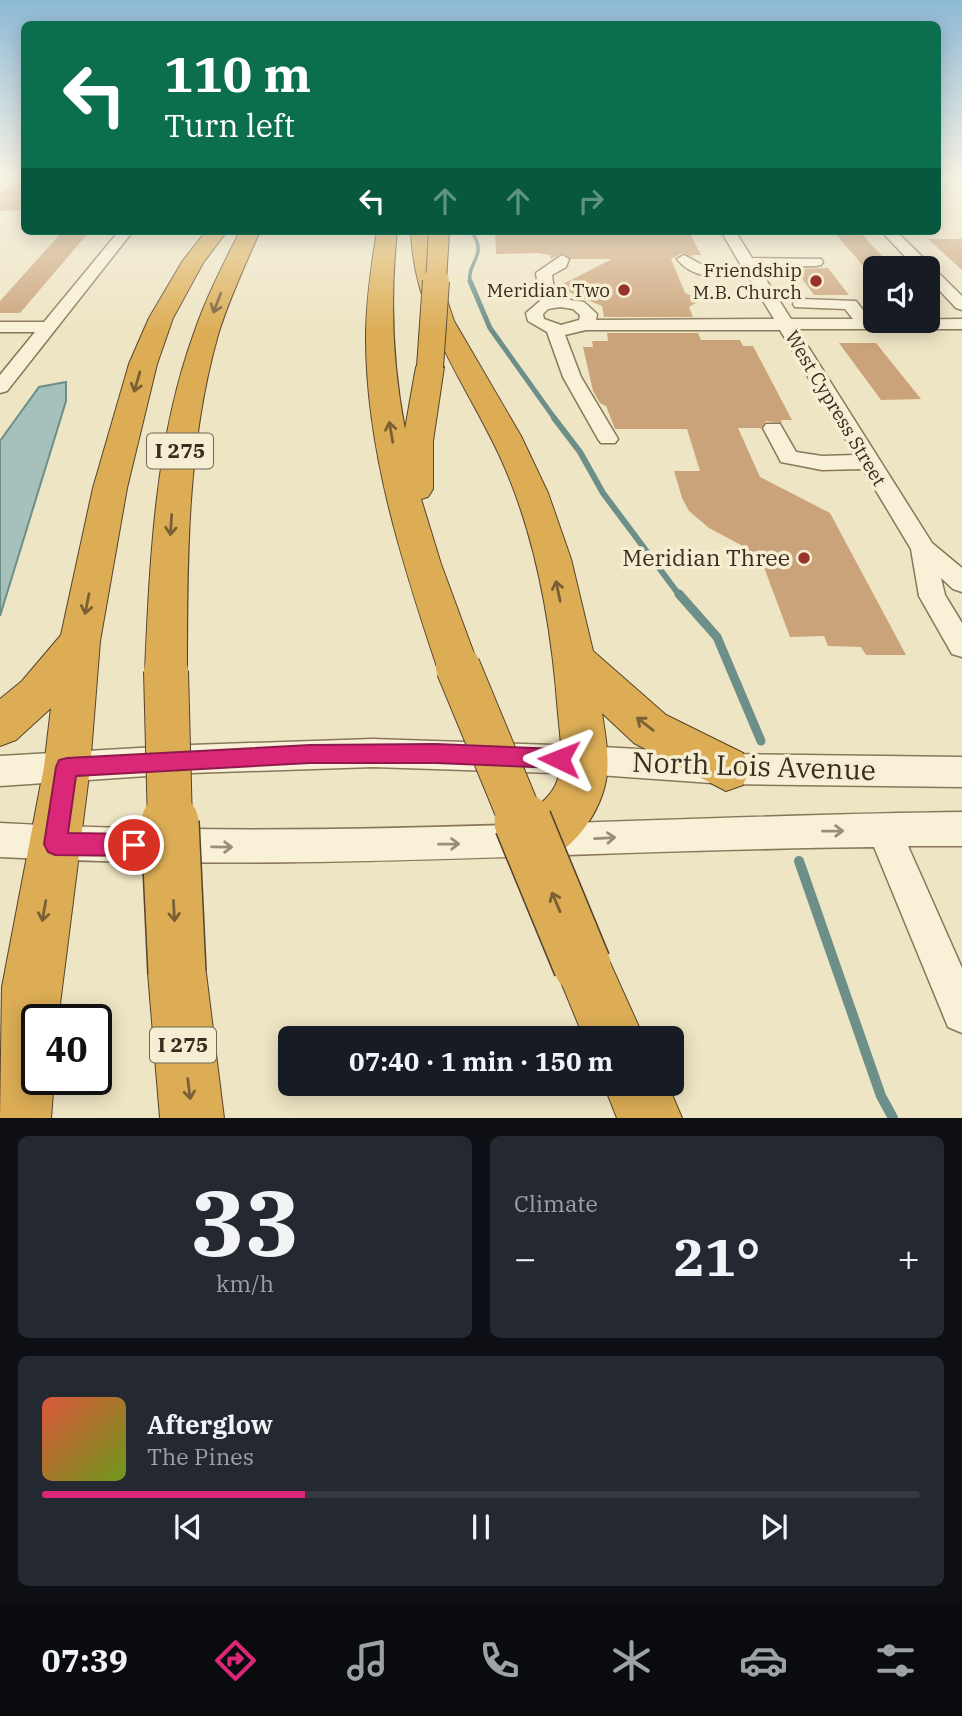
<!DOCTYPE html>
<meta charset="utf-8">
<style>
body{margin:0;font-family:"IBM Plex Serif",serif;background:#242831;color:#f1f3f6;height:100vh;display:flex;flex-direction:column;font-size:26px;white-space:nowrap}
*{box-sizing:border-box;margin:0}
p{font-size:23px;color:#9ea1a6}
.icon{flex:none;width:38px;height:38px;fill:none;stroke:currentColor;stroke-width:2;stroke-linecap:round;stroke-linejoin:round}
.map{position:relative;height:1118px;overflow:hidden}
.sheet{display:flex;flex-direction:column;gap:18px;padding:18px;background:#0d0f14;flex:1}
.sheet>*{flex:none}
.banner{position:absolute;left:21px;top:21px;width:920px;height:214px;border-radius:10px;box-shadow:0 4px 18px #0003;background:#0b6e4f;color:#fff;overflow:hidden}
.buttons{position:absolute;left:863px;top:256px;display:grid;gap:14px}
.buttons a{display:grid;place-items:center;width:77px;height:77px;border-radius:10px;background:#171b24;box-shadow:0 4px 18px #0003;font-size:35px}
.speed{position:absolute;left:21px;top:1004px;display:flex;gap:14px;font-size:35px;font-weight:700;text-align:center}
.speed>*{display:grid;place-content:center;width:91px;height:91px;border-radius:50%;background:#171b24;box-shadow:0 4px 18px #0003;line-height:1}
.speed .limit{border:4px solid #111;border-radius:10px;background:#fff;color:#111}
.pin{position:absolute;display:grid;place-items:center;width:60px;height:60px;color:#fff;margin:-30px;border:4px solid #fff;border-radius:50%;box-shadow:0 2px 7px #0007}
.me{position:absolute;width:77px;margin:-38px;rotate:272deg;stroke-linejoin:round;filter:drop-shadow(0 0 5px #0008)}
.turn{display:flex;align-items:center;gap:24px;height:147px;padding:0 28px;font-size:32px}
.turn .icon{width:91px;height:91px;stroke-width:2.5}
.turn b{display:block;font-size:49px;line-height:60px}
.lanes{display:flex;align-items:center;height:66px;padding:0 28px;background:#0003;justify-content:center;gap:35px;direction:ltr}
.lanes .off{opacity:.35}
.big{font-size:52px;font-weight:700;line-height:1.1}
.sheet .card{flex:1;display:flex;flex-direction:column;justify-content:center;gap:10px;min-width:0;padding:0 24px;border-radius:10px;background:#242831}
.sheet .dial{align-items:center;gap:0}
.dial b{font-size:91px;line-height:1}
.song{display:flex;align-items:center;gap:21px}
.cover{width:84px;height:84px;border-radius:10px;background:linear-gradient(135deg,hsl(10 70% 55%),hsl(80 70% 35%))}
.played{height:7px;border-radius:4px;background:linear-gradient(90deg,#db2777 30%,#363941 30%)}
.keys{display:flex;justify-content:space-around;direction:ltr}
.heat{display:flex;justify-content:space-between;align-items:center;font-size:38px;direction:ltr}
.sheet .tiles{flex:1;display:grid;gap:18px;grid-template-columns:1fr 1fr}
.card:last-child{grid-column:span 2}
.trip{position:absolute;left:278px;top:1026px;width:406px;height:70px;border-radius:10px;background:#171b24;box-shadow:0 4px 18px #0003;font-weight:700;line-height:70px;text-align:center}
.tabs{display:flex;height:112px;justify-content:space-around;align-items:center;background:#090b0e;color:#9ea1a6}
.tabs .icon{width:49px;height:49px}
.tabs .on{color:#db2777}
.tabs b{font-size:32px;color:#f1f3f6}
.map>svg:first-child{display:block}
</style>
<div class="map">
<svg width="962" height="1118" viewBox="0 0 962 1118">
<rect width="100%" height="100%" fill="#eee5c4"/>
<path fill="#a6c1bb" stroke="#6c8f89" stroke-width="2" d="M 66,382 L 66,401 L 0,616 L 0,441 L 39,387 Z"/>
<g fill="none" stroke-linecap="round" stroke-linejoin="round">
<path stroke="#6c8f89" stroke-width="3.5" d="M 470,282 C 467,261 489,256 471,231"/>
<path stroke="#6c8f89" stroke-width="5" d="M 470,281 L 490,328 L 555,419"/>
<path stroke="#6c8f89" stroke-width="6" d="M 554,418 L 580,452 L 603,493 L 680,596"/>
<path stroke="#6c8f89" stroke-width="9" d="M 679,594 L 717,637 L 761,741"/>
<path stroke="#6c8f89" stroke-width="10" d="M 799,861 L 881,1096 L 893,1118"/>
</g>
<path fill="#cba37a" d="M 22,175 L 24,175 L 24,210 L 0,211 L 0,193 Z
M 63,231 L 90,231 L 20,313 L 0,313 L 0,301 Z
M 495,231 L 689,231 L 701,255 L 692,255 L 693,257 L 683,253 L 671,259 L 685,293 L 701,300 L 689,307 L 693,317 L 604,317 L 602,306 L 557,287 L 612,259 L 571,259 L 563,253 L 551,259 L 550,255 L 537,253 L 496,254 Z
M 833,231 L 859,231 L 893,268 L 865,268 Z
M 928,239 L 962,239 L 962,270 Z
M 828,268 L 849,295 L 814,295 L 795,269 Z
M 607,333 L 698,333 L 701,340 L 740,340 L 743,346 L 753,346 L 792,420 L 781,420 L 782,423 L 766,421 L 761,428 L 738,428 L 760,477 L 830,513 L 906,655 L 866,655 L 861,647 L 828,646 L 824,636 L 790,637 L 765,570 L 741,545 L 709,528 L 689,511 L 682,498 L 674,471 L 700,471 L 687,429 L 615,429 L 606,406 L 600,403 L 593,391 L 583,347 L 593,347 L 592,341 L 608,341 Z
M 839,343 L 876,343 L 921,399 L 881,400 Z"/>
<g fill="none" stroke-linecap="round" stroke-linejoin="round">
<defs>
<path id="minor" d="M 119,231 L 133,231 L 7,391 L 0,393 L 0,375 L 35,332 L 0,332 L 0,322 L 44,322 Z
M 721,231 L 735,231 L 752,258 L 821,259 L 823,262 L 821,265 L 816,266 L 758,267 L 791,319 L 853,319 L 845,309 L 795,307 L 793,304 L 795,301 L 801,299 L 856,301 L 870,319 L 875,320 L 962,319 L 962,329 L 797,329 L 932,543 L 962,568 L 962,592 L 953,589 L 941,578 L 945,595 L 962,623 L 962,657 L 952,654 L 919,596 L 911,549 L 863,469 L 822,470 L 781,462 L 763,428 L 766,424 L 780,424 L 796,452 L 822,456 L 855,455 L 780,330 L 586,330 L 565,335 L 581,377 L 618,439 L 615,443 L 601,443 L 598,439 L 563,377 L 547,332 L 528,321 L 526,313 L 540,301 L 536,273 L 562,255 L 569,259 L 566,267 L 552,275 L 555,298 L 584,302 L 597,314 L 596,320 L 774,319 L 748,276 C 723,277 694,281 677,259 L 684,255 L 706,267 L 742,267 ZM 560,307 L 573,309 L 580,315 L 579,320 L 561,325 L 544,319 L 543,314 L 548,309 Z
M 881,231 L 896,231 L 962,296 L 962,310 L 956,308 L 928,278 L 928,268 L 916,268 Z
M 373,739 L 584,746 L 726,754 L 962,757 L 962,787 L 726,784 L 584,774 L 373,767 L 191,773 L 0,786 L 0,756 L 191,745 Z
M 962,812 L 962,846 L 908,846 L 962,968 L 962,1033 L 948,1027 L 874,847 C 582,850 292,873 0,857 L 0,823 C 321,841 641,816 962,812 Z"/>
<path id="highway" d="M 206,231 L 227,231 L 203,263 L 173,318 L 157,364 L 127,488 L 100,641 L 90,767 L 58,1020 L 37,1020 L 37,1080 L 54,1080 L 51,1118 L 0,1118 L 2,987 L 44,767 L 51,708 L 16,740 L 0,746 L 0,699 L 22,681 L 61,635 L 93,488 L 129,364 L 149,318 L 182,262 Z
M 240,231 L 260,231 C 245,265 229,299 218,335 C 187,444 187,559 187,671 L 181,684 L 166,689 L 151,684 L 145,671 C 150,558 155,440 194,333 C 206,298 223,265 240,231 Z
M 377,231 L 397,231 C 390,298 392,362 405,429 L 416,367 L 420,361 L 430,359 L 440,361 L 444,367 L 433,441 L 433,489 L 428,497 L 421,499 L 441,564 L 479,667 L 473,679 L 458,685 L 443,679 L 437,667 C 402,562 366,450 366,338 C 366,301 371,267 377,231 Z
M 411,231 L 431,231 L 434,261 L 454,321 L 521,436 L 548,493 L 571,559 L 593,651 L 666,715 L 743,753 L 750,769 L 743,785 L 726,791 L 634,743 L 602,713 C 605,733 609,754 607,774 C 602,813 573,851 537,866 L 519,859 L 512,841 C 514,835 516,827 521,822 C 533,808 553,798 558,778 C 564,758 560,735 558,714 C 552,630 537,539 502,461 C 467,383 414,321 411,231 Z
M 582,937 L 602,945 L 644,1038 L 584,1038 L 554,965 L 562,945 Z
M 177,944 L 197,953 L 206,973 L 224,1118 L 160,1118 L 148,973 L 157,953 Z
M 603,1083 L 667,1083 L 682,1118 L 617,1118 Z"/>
</defs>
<use href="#minor" stroke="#88775a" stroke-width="3"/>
<use href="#highway" stroke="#56442e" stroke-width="2"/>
<use href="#minor" fill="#f8f1d7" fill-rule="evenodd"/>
<use href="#highway" fill="#dcad55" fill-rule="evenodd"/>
<defs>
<path id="highway-bridge-far3" d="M 436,282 L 439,231"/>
<path id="highway-bridge-far2" d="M 430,367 L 436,281"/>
<path id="highway-bridge-far1" d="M 458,667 L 523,824
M 166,671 L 170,824"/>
<path id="highway-bridge" d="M 170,822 L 177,973
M 523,822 L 582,965"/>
</defs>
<use href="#highway-bridge-far3" stroke="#56442e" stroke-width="22" stroke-linecap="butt"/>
<use href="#highway-bridge-far2" stroke="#56442e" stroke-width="28" stroke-linecap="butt"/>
<use href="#highway-bridge-far1" stroke="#56442e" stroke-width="46" stroke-linecap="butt"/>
<use href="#highway-bridge" stroke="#56442e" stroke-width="60" stroke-linecap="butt"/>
<use href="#highway-bridge-far3" stroke="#dcad55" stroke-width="20"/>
<use href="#highway-bridge-far2" stroke="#dcad55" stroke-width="26"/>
<use href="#highway-bridge-far1" stroke="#dcad55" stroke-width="44"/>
<use href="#highway-bridge" stroke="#dcad55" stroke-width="57"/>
</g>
<defs><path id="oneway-shaft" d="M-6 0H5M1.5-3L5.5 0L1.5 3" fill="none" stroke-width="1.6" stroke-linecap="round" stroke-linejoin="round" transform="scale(1.75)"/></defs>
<g stroke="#7a6034">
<use href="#oneway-shaft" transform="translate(217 303) rotate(111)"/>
<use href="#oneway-shaft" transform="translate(137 382) rotate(106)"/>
<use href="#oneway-shaft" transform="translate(391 432) rotate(-100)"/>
<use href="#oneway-shaft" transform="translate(171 525) rotate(94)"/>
<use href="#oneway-shaft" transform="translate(558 591) rotate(-102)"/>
<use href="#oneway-shaft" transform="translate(87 604) rotate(101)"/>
<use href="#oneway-shaft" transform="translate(645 724) rotate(-142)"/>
<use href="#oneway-shaft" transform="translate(556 902) rotate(-113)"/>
<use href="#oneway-shaft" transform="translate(44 911) rotate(100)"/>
<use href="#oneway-shaft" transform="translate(174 911) rotate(87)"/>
<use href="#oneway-shaft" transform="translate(189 1089) rotate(83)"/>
</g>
<g stroke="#988f7a">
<use href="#oneway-shaft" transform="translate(833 831) rotate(-1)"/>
<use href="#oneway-shaft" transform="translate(605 838) rotate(-3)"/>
<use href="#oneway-shaft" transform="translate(449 844) rotate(-1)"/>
<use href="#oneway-shaft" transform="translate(222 847) rotate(1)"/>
</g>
<linearGradient id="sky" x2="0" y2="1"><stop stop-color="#8db9d6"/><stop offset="0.53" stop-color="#f7f3e4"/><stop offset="1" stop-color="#f7f3e4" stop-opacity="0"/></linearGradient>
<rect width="962" height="332" fill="url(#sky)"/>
<path fill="#db2777" stroke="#8e194d" stroke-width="2" d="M 436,744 L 559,749 L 566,752 L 569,759 L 566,765 L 559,768 L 436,763 L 310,763 L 76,776 L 68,833 L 134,834 L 142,837 L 145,845 L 142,853 L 134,856 L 55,855 L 48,852 L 44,844 L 56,767 L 59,760 L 67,758 L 310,745 Z"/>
<g fill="#96342b" stroke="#f5eed3" stroke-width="2.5">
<circle cx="816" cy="281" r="7"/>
<circle cx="624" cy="290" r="7"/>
<circle cx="804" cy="558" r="7"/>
</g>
<g text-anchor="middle" stroke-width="7" stroke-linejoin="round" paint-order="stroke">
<g font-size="19" fill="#382d1e" stroke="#f5eed3" text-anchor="end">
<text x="802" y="277">Friendship<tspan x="802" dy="22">M.B. Church</tspan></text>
<text x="610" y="297">Meridian Two</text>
</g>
<g font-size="19" fill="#382d1e" stroke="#f5eed3">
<text transform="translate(836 408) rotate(59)" y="7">West Cypress Street</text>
</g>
<g fill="#f5eed3" stroke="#716754" stroke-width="2">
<rect x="147" y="433.5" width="66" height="35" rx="5"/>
<rect x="150" y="1027.5" width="66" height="35" rx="5"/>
</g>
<g font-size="21" font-weight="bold" fill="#382d1e">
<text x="180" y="458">I 275</text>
<text x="183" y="1052">I 275</text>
</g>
<g font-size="23" fill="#382d1e" stroke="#f5eed3" text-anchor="end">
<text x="790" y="566">Meridian Three</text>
</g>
<g font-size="28" fill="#382d1e" stroke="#f5eed3">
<text transform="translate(754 766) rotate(2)" y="10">North Lois Avenue</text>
</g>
</g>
</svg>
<div class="buttons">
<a><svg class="icon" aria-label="sound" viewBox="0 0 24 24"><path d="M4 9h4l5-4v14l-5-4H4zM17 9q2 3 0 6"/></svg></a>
</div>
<div class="speed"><div class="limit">40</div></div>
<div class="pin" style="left:134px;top:845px;background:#d93025"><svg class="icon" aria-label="arrive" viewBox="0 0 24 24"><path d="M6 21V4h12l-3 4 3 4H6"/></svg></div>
<svg class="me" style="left:559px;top:759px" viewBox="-20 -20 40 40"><path d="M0-17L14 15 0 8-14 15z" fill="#db2777" stroke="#fff" stroke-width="4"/></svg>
<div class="trip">07:40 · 1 min · 150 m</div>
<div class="banner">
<div class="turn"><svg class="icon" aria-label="left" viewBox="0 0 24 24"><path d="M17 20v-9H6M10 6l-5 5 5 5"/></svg><div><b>110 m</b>Turn left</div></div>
<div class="lanes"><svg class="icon" aria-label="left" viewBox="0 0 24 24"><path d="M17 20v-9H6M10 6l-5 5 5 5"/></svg><svg class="icon off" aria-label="ahead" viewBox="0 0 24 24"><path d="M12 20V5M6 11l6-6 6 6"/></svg><svg class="icon off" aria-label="ahead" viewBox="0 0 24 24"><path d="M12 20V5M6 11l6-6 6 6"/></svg><svg class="icon off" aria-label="right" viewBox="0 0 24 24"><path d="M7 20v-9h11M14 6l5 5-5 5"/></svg></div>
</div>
</div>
<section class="sheet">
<div class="tiles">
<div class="card dial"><b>33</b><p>km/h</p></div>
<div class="card"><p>Climate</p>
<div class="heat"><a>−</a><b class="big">21°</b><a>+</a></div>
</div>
<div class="card">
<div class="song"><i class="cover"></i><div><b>Afterglow</b><p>The Pines</p></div></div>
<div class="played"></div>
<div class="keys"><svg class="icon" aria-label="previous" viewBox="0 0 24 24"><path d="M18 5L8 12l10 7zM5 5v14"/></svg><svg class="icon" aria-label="pause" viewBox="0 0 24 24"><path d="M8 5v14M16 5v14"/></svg><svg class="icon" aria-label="next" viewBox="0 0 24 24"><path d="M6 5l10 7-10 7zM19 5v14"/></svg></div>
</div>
</div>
</section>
<nav class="tabs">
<b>07:39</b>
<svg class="icon on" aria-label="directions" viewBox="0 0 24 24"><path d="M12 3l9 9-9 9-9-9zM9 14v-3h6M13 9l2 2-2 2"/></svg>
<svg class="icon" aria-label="music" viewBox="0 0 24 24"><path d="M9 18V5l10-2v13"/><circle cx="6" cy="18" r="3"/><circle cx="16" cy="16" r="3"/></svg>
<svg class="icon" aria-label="phone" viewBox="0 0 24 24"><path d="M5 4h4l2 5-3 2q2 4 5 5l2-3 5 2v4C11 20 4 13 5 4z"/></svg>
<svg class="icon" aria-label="climate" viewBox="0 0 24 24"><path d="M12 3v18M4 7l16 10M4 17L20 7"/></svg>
<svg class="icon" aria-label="car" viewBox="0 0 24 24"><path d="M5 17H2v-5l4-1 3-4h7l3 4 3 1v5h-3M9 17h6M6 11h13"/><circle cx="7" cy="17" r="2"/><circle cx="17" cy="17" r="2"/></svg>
<svg class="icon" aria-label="filters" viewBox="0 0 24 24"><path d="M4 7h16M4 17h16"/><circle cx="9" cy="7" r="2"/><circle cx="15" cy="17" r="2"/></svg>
</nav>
